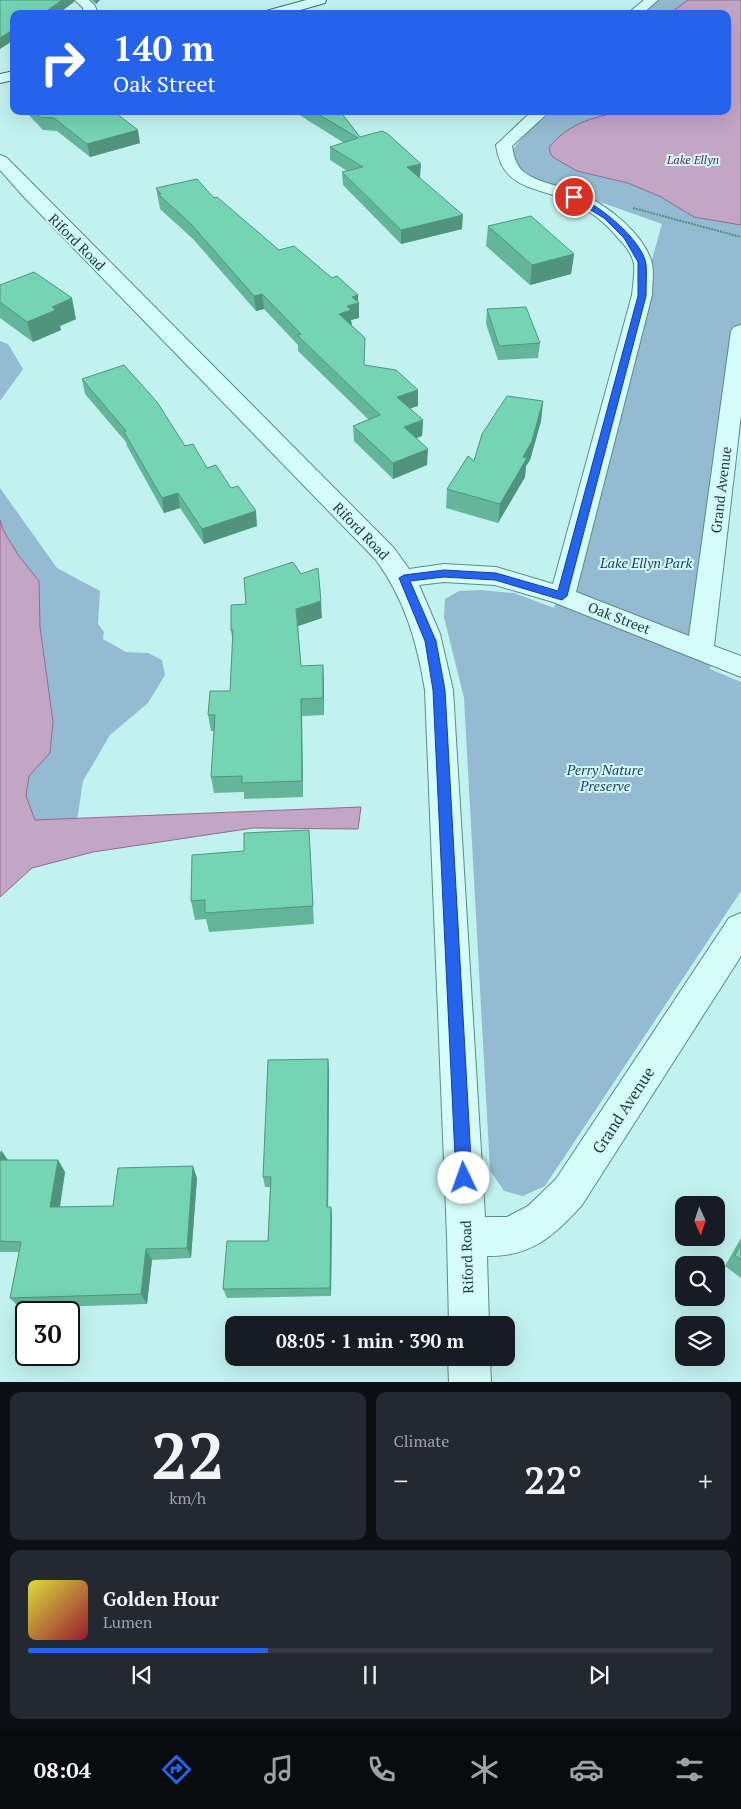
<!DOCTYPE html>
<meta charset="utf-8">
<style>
body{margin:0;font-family:"PT Serif",serif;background:#242831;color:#f1f3f6;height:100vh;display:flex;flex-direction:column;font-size:19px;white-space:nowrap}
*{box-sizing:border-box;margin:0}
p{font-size:16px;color:#9ea1a6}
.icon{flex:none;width:28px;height:28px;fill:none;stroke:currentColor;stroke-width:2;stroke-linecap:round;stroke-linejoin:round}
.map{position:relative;height:1382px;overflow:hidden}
.panel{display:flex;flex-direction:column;gap:10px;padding:10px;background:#0d0f14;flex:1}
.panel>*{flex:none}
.guide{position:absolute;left:10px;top:10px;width:721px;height:105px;border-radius:10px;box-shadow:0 5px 20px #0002;background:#2563eb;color:#fff;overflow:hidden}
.needle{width:32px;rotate:177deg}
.buttons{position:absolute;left:675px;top:1196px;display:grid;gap:10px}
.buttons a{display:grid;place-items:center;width:50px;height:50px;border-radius:10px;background:#171b24;box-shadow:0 5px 20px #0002;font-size:25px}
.speed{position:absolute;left:15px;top:1301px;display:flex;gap:10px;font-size:25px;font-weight:700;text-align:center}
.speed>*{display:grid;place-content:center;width:65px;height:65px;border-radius:50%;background:#171b24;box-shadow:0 5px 20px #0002;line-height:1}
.speed .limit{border:2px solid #111;border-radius:8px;background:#fff;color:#111}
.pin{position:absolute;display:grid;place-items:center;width:42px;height:42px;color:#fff;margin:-21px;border:2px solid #fff;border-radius:50%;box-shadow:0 1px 5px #0007}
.me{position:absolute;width:55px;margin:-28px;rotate:357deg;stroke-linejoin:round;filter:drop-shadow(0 0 4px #0008)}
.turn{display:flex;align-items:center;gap:18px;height:105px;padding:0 20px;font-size:22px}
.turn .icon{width:65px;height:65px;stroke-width:2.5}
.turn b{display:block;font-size:35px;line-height:42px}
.big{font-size:38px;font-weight:600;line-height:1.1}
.panel .tile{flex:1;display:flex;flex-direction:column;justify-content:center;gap:8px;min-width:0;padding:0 18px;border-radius:10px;background:#242831}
.panel .dial{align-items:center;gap:0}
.dial b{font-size:65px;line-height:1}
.song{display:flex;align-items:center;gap:15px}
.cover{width:60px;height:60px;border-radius:8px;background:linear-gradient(135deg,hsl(60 70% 55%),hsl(350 70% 35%))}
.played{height:5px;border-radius:2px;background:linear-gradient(90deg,#2563eb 35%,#363941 35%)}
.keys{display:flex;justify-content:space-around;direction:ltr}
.heat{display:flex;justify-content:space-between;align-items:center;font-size:28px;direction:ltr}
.panel .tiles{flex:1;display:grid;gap:10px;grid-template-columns:1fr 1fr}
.tile:last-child{grid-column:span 2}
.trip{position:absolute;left:225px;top:1316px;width:290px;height:50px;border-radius:10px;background:#171b24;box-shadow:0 5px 20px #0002;font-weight:600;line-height:50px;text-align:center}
.tabs{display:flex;height:80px;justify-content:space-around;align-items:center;background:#090b0e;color:#9ea1a6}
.tabs .icon{width:35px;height:35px}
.tabs .active{color:#2563eb}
.tabs b{font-size:22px;color:#f1f3f6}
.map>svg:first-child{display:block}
</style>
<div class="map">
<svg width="741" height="1382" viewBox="0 0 741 1382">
<rect width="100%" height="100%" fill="#c2f2f0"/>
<path fill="#94bbd1" d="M 658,0 L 741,0 L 741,406 L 710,669 L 741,682 L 741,891 L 545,1186 L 523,1196 L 504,1191 L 490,1170 L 464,698 L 444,617 L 445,599 L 459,591 L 481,590 L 514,593 L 554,608 L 662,224 L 541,181 C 526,173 517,168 512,151 L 523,136 L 552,111 L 728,111 L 728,14 L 640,14 Z
M 0,341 L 8,344 L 23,369 L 0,401 Z
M 0,488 L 57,568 L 100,591 L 98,624 L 104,632 L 103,639 L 126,652 L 148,653 L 162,660 L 165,675 L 148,703 L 110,735 L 83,781 L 76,827 L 0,829 Z"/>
<path fill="#c3a5c4" stroke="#936a94" d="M 688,0 L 741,0 L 741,225 L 694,217 L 661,197 L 628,183 L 577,171 L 556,159 L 551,155 L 549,148 C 584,99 675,111 728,111 L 728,14 L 669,14 Z
M 0,520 L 3,530 L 19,556 L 39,581 L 40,627 L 53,722 L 50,753 L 29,776 L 26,796 L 35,820 L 361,807 L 358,829 L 253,828 L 93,852 L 32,868 L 0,897 Z"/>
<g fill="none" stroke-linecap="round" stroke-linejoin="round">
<defs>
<path id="street" d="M 75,0 L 89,0 L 95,6 L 98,14 L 84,14 L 83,8 Z
M 644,0 L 658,0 L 642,14 L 627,14 Z
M 532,111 L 550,111 L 512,146 C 514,157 516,166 525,173 C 541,184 562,186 579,193 C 605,203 646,235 652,264 C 654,274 652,285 652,295 L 576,592 L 689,636 L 731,331 L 734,327 L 741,325 L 741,415 L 714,646 L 741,656 L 741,677 L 553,602 L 495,585 L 444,582 L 419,585 L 440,634 L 453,690 L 485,1217 L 507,1217 L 528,1206 L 556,1179 L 729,918 L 741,913 L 741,956 L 582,1205 C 554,1236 531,1257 487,1256 L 489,1325 L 449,1325 L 447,1236 L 425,690 C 417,642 405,600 376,560 L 23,196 L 0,170 L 0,155 L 6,157 L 394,548 L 409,569 L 444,564 L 496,567 L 553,584 L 632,295 C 633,285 635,274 634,264 C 632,254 625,245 618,238 C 605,222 588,209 569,201 C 536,186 502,190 496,145 Z
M 448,1358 L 490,1358 L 491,1382 L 449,1382 Z"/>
<path id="secondary" d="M 306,0 L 326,0 L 325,3 L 286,14 L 265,14 L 266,11 Z
M 14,71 L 14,80 L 0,83 L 0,74 Z"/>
</defs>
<use href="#street" stroke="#578e82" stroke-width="2"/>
<use href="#secondary" stroke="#3a7062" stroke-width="2"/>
<path stroke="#578e82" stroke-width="2" stroke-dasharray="2 1" stroke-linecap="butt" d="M 633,208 L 741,237"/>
<use href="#street" fill="#d6fcfa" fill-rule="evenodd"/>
<use href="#secondary" fill="#d6fcfa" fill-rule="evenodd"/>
</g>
<path fill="#64b69b" d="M 91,0 L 100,0 L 96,4 Z
M 25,111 L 113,111 L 140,143 L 90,157 L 57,131 L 43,130 Z
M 293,111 L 340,111 L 360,137 L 420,178 L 462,229 L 401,244 L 343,185 L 342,172 L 347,171 L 330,160 L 330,147 L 344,143 Z
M 156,188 L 214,198 L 279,250 L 332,278 L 358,295 L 359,318 L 351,320 L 352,326 L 365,338 L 364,365 L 418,390 L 418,406 L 410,408 L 423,420 L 422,436 L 416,438 L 427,465 L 393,479 L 354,441 L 353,426 L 369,420 L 298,351 L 298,345 L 264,309 L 256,311 L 193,239 L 160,209 Z
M 488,226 L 574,254 L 571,274 L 530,285 L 486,246 Z
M 0,285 L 76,319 L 60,326 L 61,330 L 33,342 L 0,318 Z
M 487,309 L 540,343 L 538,358 L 498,360 L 486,324 Z
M 82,379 L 185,446 L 207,468 L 231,488 L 257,526 L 204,544 L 180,508 L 164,513 L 127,446 L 126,442 L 85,394 Z
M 543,401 L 541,421 L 530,460 L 526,466 L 525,477 L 498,523 L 446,508 L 447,489 L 474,461 Z
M 322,618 L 298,626 L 301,666 L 324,682 L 324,715 L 302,716 L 303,797 L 244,799 L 244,792 L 214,793 L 211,777 L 214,731 L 211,731 L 208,715 L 230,691 L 233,642 L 231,631 Z
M 310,849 L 314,924 L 209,932 L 206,919 L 195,920 L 191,901 L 244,851 Z
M 328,1059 L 329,1070 L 328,1207 L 331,1207 L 332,1217 L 331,1296 L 227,1298 L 223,1289 L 268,1241 L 270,1187 L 265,1187 L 263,1177 Z
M 0,1151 L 8,1160 L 58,1160 L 65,1172 L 60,1207 L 113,1206 L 197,1178 L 191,1258 L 152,1260 L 147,1304 L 20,1308 L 10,1298 L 19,1252 L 0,1252 Z
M 741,1238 L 741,1278 L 725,1266 Z"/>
<path fill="#51947e" d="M 62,0 L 75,0 L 74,2 L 58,14 L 42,14 Z
M 95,0 L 100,0 L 96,4 Z
M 14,29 L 14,40 L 0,49 L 0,38 Z
M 138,130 L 140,143 L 90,157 L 87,144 Z
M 421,164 L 420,178 L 407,180 L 407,167 Z
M 463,215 L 462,229 L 401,244 L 401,230 Z
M 574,254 L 571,274 L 530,285 L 532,265 Z
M 262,294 L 264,309 L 256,311 L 254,296 Z
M 358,295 L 358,303 L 359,303 L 359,318 L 351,320 L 352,326 L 339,314 L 347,306 L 352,297 Z
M 72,298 L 76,319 L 60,326 L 61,330 L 33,342 L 27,322 L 52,307 Z
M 418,390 L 418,406 L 397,413 L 397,397 Z
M 543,401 L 541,421 L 530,460 L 526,466 L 525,477 L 498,523 L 500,504 Z
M 423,420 L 422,436 L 403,443 L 404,427 Z
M 428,449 L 427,465 L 393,479 L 393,463 Z
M 178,493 L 180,508 L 164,513 L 162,498 Z
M 256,511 L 257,526 L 204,544 L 202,529 Z
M 321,601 L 322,618 L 298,626 L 296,609 Z
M 323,665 L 324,682 L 324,715 L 323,698 Z
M 301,699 L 302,716 L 303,797 L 302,781 Z
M 328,1059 L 329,1070 L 328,1217 L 327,1207 Z
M 1,1150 L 10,1163 L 0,1160 Z
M 58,1160 L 65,1172 L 58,1218 L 50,1207 Z
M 193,1166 L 197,1178 L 191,1258 L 187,1248 Z
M 331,1207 L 332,1217 L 331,1296 L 330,1288 Z
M 146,1249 L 152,1260 L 147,1304 L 141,1294 Z"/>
<path fill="#74d4b4" stroke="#51947e" d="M 0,0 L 62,0 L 42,14 L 14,14 L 14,29 L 0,38 Z
M 34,111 L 113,111 L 138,130 L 87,144 L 54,118 L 40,117 Z
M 313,111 L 340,111 L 360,137 L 382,131 L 388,134 L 421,164 L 407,167 L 463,215 L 401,230 L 342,172 L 363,167 L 330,147 L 358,138 Z
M 197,179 L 214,198 L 217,197 L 279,250 L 294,246 L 332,278 L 337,276 L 358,295 L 352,297 L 359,303 L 347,306 L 351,310 L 339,314 L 365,338 L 364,365 L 396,370 L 418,390 L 397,397 L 423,420 L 404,427 L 428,449 L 393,463 L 353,426 L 380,415 L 297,335 L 301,334 L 262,294 L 254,296 L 191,224 L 158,194 L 161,194 L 156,188 Z
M 531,216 L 574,254 L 532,265 L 488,226 Z
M 34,272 L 72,298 L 52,307 L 56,310 L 27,322 L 0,302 L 0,285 Z
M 526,307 L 540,343 L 499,346 L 487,309 Z
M 124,365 L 157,402 L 185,446 L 193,444 L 207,468 L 216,465 L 231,488 L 238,486 L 256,511 L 202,529 L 178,493 L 162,498 L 124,432 L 126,431 L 82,379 Z
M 507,396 L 543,401 L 532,441 L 523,457 L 527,458 L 500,504 L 447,489 L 468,456 L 474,461 L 482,434 Z
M 293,562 L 301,574 L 318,568 L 321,601 L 296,609 L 301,666 L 323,665 L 323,698 L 301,699 L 302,781 L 242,783 L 242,776 L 211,777 L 215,715 L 208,715 L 210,691 L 230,691 L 233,630 L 231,631 L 231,605 L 246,604 L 244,578 Z
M 309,830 L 313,906 L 205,913 L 205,900 L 191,901 L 192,855 L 244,851 L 244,833 Z
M 328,1059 L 327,1207 L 331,1207 L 330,1288 L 223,1289 L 227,1241 L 268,1241 L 271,1177 L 263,1177 L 268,1060 Z
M 0,1160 L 58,1160 L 50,1207 L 113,1206 L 118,1168 L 193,1166 L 187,1248 L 146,1249 L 141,1294 L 10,1298 L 21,1242 L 0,1241 Z
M 741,1244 L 741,1260 L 735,1255 Z"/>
<path fill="#2563eb" stroke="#184099" d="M 574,195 C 597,203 642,239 646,264 C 647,274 646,285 646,296 L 567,596 L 562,600 L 495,580 L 444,577 L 410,581 L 436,641 L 445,690 L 472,1178 L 469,1183 L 464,1186 L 458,1183 L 456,1178 L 433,690 L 425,641 L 399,578 L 404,575 L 444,570 L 496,573 L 558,591 L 638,296 L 638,262 L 624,238 L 604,218 L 572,199 Z"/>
<g text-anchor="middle" stroke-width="4" stroke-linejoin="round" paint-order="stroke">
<g font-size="12" font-style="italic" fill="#5d2a54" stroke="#d2f9f7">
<text x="693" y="164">Lake Ellyn</text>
</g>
<g font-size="14" fill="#1d3c34" stroke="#d2f9f7">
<text transform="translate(77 242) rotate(45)" y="5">Riford Road</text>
<text transform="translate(721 490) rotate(-83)" y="5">Grand Avenue</text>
<text transform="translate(361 531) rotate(46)" y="5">Riford Road</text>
<text transform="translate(619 618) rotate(21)" y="5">Oak Street</text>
<text transform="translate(467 1257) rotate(-92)" y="5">Riford Road</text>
</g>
<g font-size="14" font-style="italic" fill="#213e5a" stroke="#d2f9f7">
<text x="646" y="568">Lake Ellyn Park</text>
<text x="605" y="775">Perry Nature<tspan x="605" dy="16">Preserve</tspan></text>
</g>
<g font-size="16" fill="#1d3c34" stroke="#d2f9f7">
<text transform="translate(623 1110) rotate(-57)" y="6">Grand Avenue</text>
</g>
</g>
</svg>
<div class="buttons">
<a><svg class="needle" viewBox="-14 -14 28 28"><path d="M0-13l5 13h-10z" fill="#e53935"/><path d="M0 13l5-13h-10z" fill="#9ea1a6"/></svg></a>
<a><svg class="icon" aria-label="search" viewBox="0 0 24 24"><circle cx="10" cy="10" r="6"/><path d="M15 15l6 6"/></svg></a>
<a><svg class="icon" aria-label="layers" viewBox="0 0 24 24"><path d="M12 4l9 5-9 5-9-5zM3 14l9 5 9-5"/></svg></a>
</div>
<div class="speed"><div class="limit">30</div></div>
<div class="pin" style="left:574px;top:197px;background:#d93025"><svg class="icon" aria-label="arrive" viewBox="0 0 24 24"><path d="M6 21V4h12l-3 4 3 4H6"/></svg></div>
<svg class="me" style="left:464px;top:1178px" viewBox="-20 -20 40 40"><circle r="19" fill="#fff"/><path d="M0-13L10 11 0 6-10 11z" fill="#2563eb"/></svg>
<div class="trip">08:05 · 1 min · 390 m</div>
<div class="guide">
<div class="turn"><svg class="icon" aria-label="right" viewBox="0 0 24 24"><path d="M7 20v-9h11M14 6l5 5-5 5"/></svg><div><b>140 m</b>Oak Street</div></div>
</div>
</div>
<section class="panel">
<div class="tiles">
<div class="tile dial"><b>22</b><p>km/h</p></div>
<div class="tile"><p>Climate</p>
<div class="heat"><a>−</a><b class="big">22°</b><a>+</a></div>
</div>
<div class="tile">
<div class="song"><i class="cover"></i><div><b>Golden Hour</b><p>Lumen</p></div></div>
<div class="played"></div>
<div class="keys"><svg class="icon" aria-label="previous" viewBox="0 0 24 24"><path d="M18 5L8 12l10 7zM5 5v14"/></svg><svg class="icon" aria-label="pause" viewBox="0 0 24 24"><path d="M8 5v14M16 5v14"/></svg><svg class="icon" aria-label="next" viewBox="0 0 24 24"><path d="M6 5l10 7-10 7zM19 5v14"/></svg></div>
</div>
</div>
</section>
<nav class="tabs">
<b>08:04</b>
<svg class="icon active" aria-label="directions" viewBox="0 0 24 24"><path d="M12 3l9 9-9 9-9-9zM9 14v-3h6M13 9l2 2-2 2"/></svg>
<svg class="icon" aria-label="music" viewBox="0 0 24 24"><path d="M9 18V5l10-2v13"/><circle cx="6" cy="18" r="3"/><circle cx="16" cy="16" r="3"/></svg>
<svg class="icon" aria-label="phone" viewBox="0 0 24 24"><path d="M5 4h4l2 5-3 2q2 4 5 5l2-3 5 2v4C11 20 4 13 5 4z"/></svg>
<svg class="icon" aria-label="climate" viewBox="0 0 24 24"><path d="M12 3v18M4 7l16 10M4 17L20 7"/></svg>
<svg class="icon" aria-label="car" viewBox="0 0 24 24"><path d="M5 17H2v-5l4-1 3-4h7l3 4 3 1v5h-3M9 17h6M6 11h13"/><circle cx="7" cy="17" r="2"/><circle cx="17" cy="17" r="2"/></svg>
<svg class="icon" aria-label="filters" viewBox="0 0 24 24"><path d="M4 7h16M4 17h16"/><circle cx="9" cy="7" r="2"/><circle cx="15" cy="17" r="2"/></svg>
</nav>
